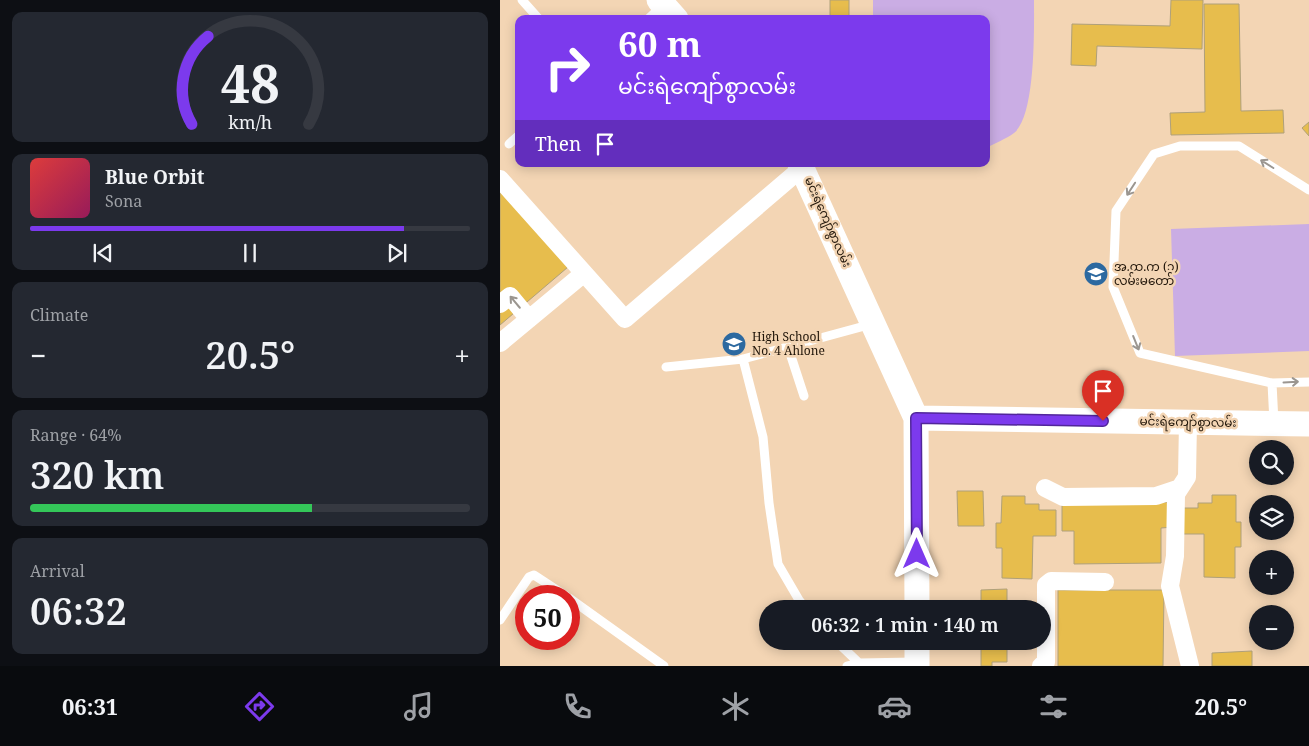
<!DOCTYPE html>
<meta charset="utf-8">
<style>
body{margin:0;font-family:"Noto Serif","Noto Sans Myanmar",serif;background:#242831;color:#f1f3f6;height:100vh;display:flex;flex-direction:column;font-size:19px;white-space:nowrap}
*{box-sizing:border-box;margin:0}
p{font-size:16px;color:#9ea1a6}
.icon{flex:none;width:28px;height:28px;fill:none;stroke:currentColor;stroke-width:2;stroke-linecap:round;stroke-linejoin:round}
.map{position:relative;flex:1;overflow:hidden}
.drawer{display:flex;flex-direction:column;gap:12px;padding:12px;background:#0d0f14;width:500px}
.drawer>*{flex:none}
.top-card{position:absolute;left:15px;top:15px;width:475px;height:152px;border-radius:10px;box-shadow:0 2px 12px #0003;background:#7c3aed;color:#fff;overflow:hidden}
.controls{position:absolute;left:749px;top:440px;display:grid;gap:10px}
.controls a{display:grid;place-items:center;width:45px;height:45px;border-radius:50%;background:#171b24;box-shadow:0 2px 12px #0003;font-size:25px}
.speed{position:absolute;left:15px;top:585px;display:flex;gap:10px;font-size:25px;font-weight:700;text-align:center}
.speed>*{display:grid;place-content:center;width:65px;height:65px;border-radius:50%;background:#171b24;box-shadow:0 2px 12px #0003;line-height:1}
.speed .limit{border:8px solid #d22;background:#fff;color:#111}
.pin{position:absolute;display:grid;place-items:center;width:42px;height:42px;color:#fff;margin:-51px -21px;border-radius:50% 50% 50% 0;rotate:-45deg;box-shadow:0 0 5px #0007}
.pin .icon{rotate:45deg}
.me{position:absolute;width:55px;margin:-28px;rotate:0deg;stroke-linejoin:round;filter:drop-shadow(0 0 4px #0008)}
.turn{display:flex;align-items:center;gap:18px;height:105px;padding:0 20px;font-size:22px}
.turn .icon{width:65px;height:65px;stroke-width:2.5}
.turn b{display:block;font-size:35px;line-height:42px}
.then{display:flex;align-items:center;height:48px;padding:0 20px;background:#0003;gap:10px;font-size:19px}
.big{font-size:38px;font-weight:600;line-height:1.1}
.drawer .card{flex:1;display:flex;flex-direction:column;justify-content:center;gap:8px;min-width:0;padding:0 18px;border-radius:10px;background:#242831}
.drawer .dial{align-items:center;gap:0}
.dial svg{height:130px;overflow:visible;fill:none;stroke:#363941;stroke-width:7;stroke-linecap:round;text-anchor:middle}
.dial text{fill:#f1f3f6;stroke:none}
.song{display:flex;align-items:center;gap:15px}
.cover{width:60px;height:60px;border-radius:8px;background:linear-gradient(135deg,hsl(0 70% 55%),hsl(330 70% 35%))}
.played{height:5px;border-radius:2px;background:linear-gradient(90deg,#7c3aed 85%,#363941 85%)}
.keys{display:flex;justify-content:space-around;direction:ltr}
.heat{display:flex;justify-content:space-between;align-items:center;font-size:28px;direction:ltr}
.charge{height:8px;border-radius:4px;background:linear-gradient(90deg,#34c759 64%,#363941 0)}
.trip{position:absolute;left:259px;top:600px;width:292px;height:50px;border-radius:25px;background:#171b24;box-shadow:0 2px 12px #0003;font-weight:600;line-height:50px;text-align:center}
.tabs{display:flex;height:80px;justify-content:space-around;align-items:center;background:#090b0e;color:#9ea1a6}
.tabs .icon{width:35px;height:35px}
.tabs .current{color:#7c3aed}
.tabs b{font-size:22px;color:#f1f3f6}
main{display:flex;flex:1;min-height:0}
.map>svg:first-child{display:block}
</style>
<main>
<section class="drawer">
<div class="card dial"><svg viewBox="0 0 100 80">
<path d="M14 69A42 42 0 1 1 86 69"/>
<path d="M14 69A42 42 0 0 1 24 15" stroke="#7c3aed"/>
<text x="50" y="56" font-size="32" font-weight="700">48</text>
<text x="50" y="72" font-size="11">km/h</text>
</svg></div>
<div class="card">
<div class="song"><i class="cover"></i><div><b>Blue Orbit</b><p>Sona</p></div></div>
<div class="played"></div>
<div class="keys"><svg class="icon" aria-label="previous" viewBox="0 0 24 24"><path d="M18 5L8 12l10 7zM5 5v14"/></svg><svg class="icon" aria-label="pause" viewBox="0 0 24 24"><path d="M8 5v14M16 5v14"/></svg><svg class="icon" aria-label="next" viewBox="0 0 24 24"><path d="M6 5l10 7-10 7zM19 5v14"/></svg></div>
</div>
<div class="card"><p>Climate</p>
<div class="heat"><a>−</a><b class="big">20.5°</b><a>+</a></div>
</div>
<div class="card"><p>Range · 64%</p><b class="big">320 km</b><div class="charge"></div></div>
<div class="card"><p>Arrival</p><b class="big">06:32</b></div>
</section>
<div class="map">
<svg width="809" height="666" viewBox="0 0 809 666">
<rect width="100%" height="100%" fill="#f3d5b4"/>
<path fill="#caade4" d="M 373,0 L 534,0 C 534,28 536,115 514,133 C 506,139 495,143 486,148 L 486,19 L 373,19 Z
M 809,224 L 809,351 L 675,356 L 671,229 Z"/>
<path fill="#e7bd4d" stroke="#afa07a" d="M 330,0 L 349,0 L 349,19 L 330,19 Z
M 671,0 L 703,0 L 702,49 L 597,46 L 596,66 L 571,65 L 572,24 L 670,26 Z
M 704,4 L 739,4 L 741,111 L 783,110 L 784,133 L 671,135 L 670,113 L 705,112 Z
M 809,122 L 809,136 L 802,128 Z
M 0,187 L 68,267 L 0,325 Z
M 457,491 L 483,491 L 484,526 L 458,526 Z
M 712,495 L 736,495 L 736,522 L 741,522 L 741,547 L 735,547 L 735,578 L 704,577 L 704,534 L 681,534 L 681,508 L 698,508 L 698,503 L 712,503 Z
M 502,496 L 525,496 L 525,504 L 539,504 L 539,510 L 556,510 L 556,536 L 533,536 L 532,579 L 502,578 L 502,548 L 496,548 L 496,523 L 501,523 Z
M 674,502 L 674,527 L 661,528 L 661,563 L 574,564 L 574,531 L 562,531 L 562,504 Z
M 507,589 L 507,609 L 481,609 L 481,590 Z
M 558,590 L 664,590 L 663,666 L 558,666 Z
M 481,641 L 507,641 L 507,662 L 492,662 L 492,666 L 481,666 Z
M 752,651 L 752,666 L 712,666 L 712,653 Z"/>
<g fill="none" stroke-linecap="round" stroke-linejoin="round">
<path stroke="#fff" stroke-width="9" d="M 22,0 L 39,19
M 148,19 L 163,5
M 9,144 L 19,135
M 809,190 L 739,146 L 680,146 L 654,154 L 616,211 L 613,287 L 640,353 L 772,383 L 809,382
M 288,347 L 304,396
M 243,359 L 263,437 L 269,503 L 278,564 L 299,600 L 306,609
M 166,367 L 243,359 L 372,324
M 772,383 L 774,423
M 69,598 L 164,666
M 0,620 L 29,577 L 34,575 L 66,596
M 336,641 L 359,663
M 347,666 L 359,663 L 414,662"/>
<path stroke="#fff" stroke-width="18" d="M 0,179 L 125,319 L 303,167
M 0,304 L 10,296 L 29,319
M 0,343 L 83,274
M 688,422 L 687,477 L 676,494 L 675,556 L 670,586 L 690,666
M 545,488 L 563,497 L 656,496 L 677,489
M 541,666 L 546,662 L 546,585 L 551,581 L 605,582"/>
<path stroke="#fff" stroke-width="25" d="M 159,0 L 176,19
M 300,164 L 416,418 L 417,609
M 416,418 L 809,424
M 417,666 L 417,641"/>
</g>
<defs><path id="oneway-shaft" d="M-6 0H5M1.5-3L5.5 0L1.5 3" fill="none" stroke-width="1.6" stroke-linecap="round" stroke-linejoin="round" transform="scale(1.25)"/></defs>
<g stroke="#9b9690">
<use href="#oneway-shaft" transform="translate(767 164) rotate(-148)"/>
<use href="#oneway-shaft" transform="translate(631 189) rotate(123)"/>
<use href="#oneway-shaft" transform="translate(15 302) rotate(-130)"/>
<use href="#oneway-shaft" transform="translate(636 343) rotate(68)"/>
<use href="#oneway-shaft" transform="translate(791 382) rotate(-3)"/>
</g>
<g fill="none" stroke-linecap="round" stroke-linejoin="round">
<defs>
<path id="route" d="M 417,554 L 416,418 L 603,421"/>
</defs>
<use href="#route" stroke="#51269a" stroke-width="12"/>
<use href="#route" stroke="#7c3aed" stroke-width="9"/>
</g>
<defs>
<symbol id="school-disc" viewBox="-11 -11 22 22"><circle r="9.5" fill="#2c69a0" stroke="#f3d5b4"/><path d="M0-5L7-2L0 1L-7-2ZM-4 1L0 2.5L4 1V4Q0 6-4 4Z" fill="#fff"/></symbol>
</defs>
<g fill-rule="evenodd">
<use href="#school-disc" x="582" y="260" width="28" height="28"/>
<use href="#school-disc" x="220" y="330" width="28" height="28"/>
</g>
<g text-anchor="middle" stroke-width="5" stroke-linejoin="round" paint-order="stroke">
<g font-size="12" fill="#201509" stroke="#f3d5b4">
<text transform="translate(328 222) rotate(66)" y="4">မင်းရဲကျော်စွာလမ်း</text>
<text transform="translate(688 422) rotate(1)" y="4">မင်းရဲကျော်စွာလမ်း</text>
</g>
<g font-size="12" fill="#201509" stroke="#f3d5b4" text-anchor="start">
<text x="614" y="271">အ.ထ.က (၁)<tspan x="614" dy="14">လမ်းမတော်</tspan></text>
<text x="252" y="341">High School<tspan x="252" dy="14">No. 4 Ahlone</tspan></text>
</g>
</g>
</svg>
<div class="controls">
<a><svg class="icon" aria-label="search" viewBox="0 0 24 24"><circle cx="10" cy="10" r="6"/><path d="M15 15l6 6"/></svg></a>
<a><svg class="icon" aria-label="layers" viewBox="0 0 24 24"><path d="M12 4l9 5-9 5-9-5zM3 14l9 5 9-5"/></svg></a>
<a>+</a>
<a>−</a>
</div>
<div class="speed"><div class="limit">50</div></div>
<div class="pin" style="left:603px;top:421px;background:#d93025"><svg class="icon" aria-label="arrive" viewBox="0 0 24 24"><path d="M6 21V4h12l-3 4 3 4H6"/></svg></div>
<svg class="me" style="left:417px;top:554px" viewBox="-20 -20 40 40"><path d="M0-17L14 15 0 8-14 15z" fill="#7c3aed" stroke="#fff" stroke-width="4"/></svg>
<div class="trip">06:32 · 1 min · 140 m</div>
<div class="top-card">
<div class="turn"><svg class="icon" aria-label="right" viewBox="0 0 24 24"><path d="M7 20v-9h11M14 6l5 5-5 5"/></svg><div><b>60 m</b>မင်းရဲကျော်စွာလမ်း</div></div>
<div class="then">Then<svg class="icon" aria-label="arrive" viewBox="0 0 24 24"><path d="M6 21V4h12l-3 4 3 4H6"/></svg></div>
</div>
</div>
</main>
<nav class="tabs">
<b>06:31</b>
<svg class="icon current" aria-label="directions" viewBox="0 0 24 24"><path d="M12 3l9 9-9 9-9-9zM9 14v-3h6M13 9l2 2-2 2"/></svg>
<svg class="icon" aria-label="music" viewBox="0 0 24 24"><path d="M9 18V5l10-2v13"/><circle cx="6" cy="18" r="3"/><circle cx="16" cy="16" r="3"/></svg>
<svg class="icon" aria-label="phone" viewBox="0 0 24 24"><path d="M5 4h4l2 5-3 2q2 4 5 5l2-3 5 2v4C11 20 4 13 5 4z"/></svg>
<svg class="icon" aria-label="climate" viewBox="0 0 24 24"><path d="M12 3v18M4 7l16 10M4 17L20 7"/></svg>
<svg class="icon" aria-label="car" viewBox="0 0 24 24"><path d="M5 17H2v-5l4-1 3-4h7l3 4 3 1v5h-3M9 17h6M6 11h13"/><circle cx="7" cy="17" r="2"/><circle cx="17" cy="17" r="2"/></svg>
<svg class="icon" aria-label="filters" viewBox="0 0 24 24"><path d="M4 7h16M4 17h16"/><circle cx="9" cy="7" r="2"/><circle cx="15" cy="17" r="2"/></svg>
<b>20.5°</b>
</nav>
